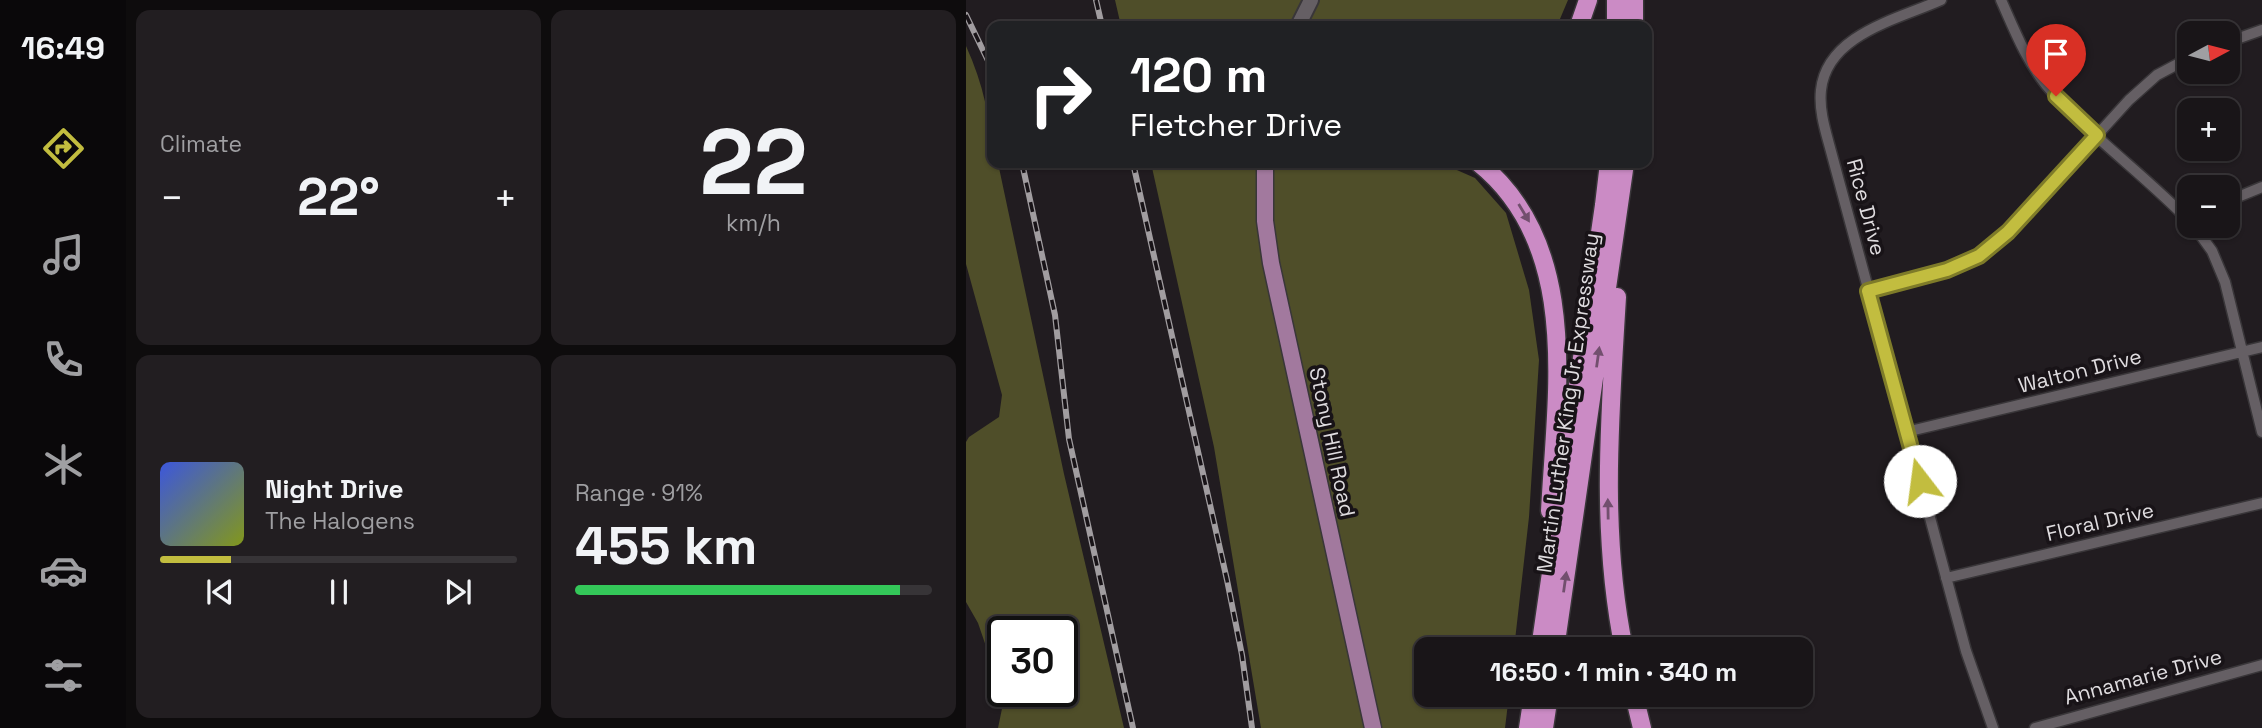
<!DOCTYPE html>
<meta charset="utf-8">
<style>
body{margin:0;font-family:"Space Grotesk",sans-serif;background:#221e21;color:#f1f3f6;height:100vh;display:flex;flex-direction:column;font-size:26px;white-space:nowrap}
*{box-sizing:border-box;margin:0}
p{font-size:23px;color:#9f9fa2}
.icon{flex:none;width:38px;height:38px;fill:none;stroke:currentColor;stroke-width:2;stroke-linecap:round;stroke-linejoin:round}
.map{position:relative;flex:1;overflow:hidden}
.sheet{display:flex;flex-direction:column;gap:10px;padding:10px;background:#0e0c0d;width:840px}
.sheet>*{flex:none}
.banner{position:absolute;left:21px;top:21px;width:665px;height:147px;border-radius:14px;box-shadow:0 2px 5px #0004,0 0 0 2px #373437;background:#202124;color:#fff;overflow:hidden}
.needle{width:46px;rotate:83deg}
.buttons{position:absolute;left:1211px;top:21px;display:grid;gap:14px}
.buttons a{display:grid;place-items:center;width:63px;height:63px;border-radius:14px;background:#191518;box-shadow:0 2px 5px #0004,0 0 0 2px #373437;font-size:35px}
.speed{position:absolute;left:21px;top:616px;display:flex;gap:14px;font-size:35px;font-weight:700;text-align:center}
.speed>*{display:grid;place-content:center;width:91px;height:91px;border-radius:50%;background:#191518;box-shadow:0 2px 5px #0004,0 0 0 2px #373437;line-height:1}
.speed .limit{border:4px solid #111;border-radius:10px;background:#fff;color:#111}
.pin{position:absolute;display:grid;place-items:center;width:60px;height:60px;color:#fff;margin:-72px -30px;border-radius:50% 50% 50% 0;rotate:-45deg;box-shadow:0 0 7px #0007}
.pin .icon{rotate:45deg}
.me{position:absolute;width:77px;margin:-38px;rotate:345deg;stroke-linejoin:round;filter:drop-shadow(0 0 5px #0008)}
.turn{display:flex;align-items:center;gap:24px;height:147px;padding:0 28px;font-size:32px}
.turn .icon{width:91px;height:91px;stroke-width:2.5}
.turn b{display:block;font-size:49px;line-height:60px}
.big{font-size:52px;font-weight:700;line-height:1.1}
.sheet .widget{flex:1;display:flex;flex-direction:column;justify-content:center;gap:10px;min-width:0;padding:0 24px;border-radius:14px;background:#221e21}
.sheet .dial{align-items:center;gap:0}
.dial b{font-size:91px;line-height:1}
.song{display:flex;align-items:center;gap:21px}
.cover{width:84px;height:84px;border-radius:10px;background:linear-gradient(135deg,hsl(230 70% 55%),hsl(70 70% 35%))}
.played{height:7px;border-radius:4px;background:linear-gradient(90deg,#c2bd3f 20%,#373437 20%)}
.keys{display:flex;justify-content:space-around;direction:ltr}
.heat{display:flex;justify-content:space-between;align-items:center;font-size:38px;direction:ltr}
.charge{height:10px;border-radius:5px;background:linear-gradient(90deg,#34c759 91%,#373437 0)}
.sheet .tiles{flex:1;display:grid;gap:10px;grid-template-columns:repeat(2,1fr)}
.trip{position:absolute;left:448px;top:637px;width:399px;height:70px;border-radius:14px;background:#191518;box-shadow:0 2px 5px #0004,0 0 0 2px #373437;font-weight:700;line-height:70px;text-align:center}
main{display:flex;flex:1;min-height:0}
.tabs{display:flex;flex-direction:column;width:126px;justify-content:space-around;align-items:center;background:#0a080a;color:#9f9fa2}
.tabs .icon{width:49px;height:49px}
.tabs .on{color:#c2bd3f}
.tabs b{font-size:32px;color:#f1f3f6}
.map>svg:first-child{display:block}
</style>
<main>
<nav class="tabs">
<b>16:49</b>
<svg class="icon on" aria-label="directions" viewBox="0 0 24 24"><path d="M12 3l9 9-9 9-9-9zM9 14v-3h6M13 9l2 2-2 2"/></svg>
<svg class="icon" aria-label="music" viewBox="0 0 24 24"><path d="M9 18V5l10-2v13"/><circle cx="6" cy="18" r="3"/><circle cx="16" cy="16" r="3"/></svg>
<svg class="icon" aria-label="phone" viewBox="0 0 24 24"><path d="M5 4h4l2 5-3 2q2 4 5 5l2-3 5 2v4C11 20 4 13 5 4z"/></svg>
<svg class="icon" aria-label="climate" viewBox="0 0 24 24"><path d="M12 3v18M4 7l16 10M4 17L20 7"/></svg>
<svg class="icon" aria-label="car" viewBox="0 0 24 24"><path d="M5 17H2v-5l4-1 3-4h7l3 4 3 1v5h-3M9 17h6M6 11h13"/><circle cx="7" cy="17" r="2"/><circle cx="17" cy="17" r="2"/></svg>
<svg class="icon" aria-label="filters" viewBox="0 0 24 24"><path d="M4 7h16M4 17h16"/><circle cx="9" cy="7" r="2"/><circle cx="15" cy="17" r="2"/></svg>
</nav>
<section class="sheet">
<div class="tiles">
<div class="widget"><p>Climate</p>
<div class="heat"><a>−</a><b class="big">22°</b><a>+</a></div>
</div>
<div class="widget dial"><b>22</b><p>km/h</p></div>
<div class="widget">
<div class="song"><i class="cover"></i><div><b>Night Drive</b><p>The Halogens</p></div></div>
<div class="played"></div>
<div class="keys"><svg class="icon" aria-label="previous" viewBox="0 0 24 24"><path d="M18 5L8 12l10 7zM5 5v14"/></svg><svg class="icon" aria-label="pause" viewBox="0 0 24 24"><path d="M8 5v14M16 5v14"/></svg><svg class="icon" aria-label="next" viewBox="0 0 24 24"><path d="M6 5l10 7-10 7zM19 5v14"/></svg></div>
</div>
<div class="widget"><p>Range · 91%</p><b class="big">455 km</b><div class="charge"></div></div>
</div>
</section>
<div class="map">
<svg width="1296" height="728" viewBox="0 0 1296 728">
<rect width="100%" height="100%" fill="#211c20"/>
<path fill="#4f4e29" fill-rule="evenodd" d="M 149,0 L 602,0 L 591,26 L 155,26 Z
M 0,46 C 17,83 26,122 26,163 L 32,163 L 98,474 L 158,728 L 32,728 L 38,699 L 12,623 L 0,602 L 0,442 L 3,437 L 33,417 L 36,395 L 0,264 ZM 37,632 L 96,632 L 96,691 L 37,691 Z
M 185,163 L 475,163 L 509,178 L 540,213 L 563,290 L 573,360 L 563,517 L 548,649 L 460,649 L 460,695 L 543,695 L 539,728 L 295,728 L 248,447 Z"/>
<g fill="none" stroke-linecap="round" stroke-linejoin="round">
<defs>
<path id="street" d="M 975,0 C 933,19 861,34 855,90 C 853,108 858,126 863,144 L 1000,651 L 1027,728
M 1035,0 C 1048,29 1060,60 1080,85 C 1121,134 1178,174 1223,221
M 1262,42 L 1296,30
M 1262,201 L 1296,187
M 1228,226 L 1246,251 L 1259,282 L 1296,432
M 902,291 C 956,278 1000,270 1043,232 L 1163,100 L 1191,75 L 1223,58
M 940,432 L 1296,347
M 980,578 L 1296,503
M 1069,728 L 1296,665"/>
<path id="secondary" d="M 332,26 L 345,0"/>
<path id="primary" d="M 299,163 L 299,221 L 305,263 L 407,728"/>
<path id="highway" d="M 650,0 L 650,26
M 613,26 L 622,0
M 668,26 L 668,0
M 513,163 C 616,246 590,394 584,511
M 651,297 C 644,415 634,532 658,649
M 574,649 L 638,205 L 643,163
M 589,649 L 659,163
M 668,695 L 676,728
M 562,728 L 567,695
M 578,728 L 583,695"/>
</defs>
<use href="#street" stroke="#393639" stroke-width="13"/>
<use href="#secondary" stroke="#393639" stroke-width="18"/>
<use href="#primary" stroke="#393639" stroke-width="19"/>
<use href="#highway" stroke="#393639" stroke-width="21"/>
<use href="#street" stroke="#655f64" stroke-width="10"/>
<use href="#secondary" stroke="#655f64" stroke-width="14"/>
<use href="#primary" stroke="#a2799e" stroke-width="16"/>
<use href="#highway" stroke="#cb8bc5" stroke-width="18"/>
<defs>
<path id="rail" d="M 130,0 L 136,26
M 0,15 L 26,69
M 56,163 L 89,315 L 103,439 L 167,728
M 167,163 L 261,580 L 276,655 L 286,728"/>
</defs>
<use href="#rail" stroke="#a19da0" stroke-width="6"/>
<use href="#rail" stroke="#181317" stroke-width="3.5" stroke-dasharray="10" stroke-linecap="butt"/>
</g>
<defs><path id="oneway-solid" d="M-6-.8H1V-3.2L6.5 0L1 3.2V.8H-6Z" transform="scale(1.75)"/></defs>
<g fill="#724f6e">
<use href="#oneway-solid" transform="translate(558 213) rotate(59)"/>
<use href="#oneway-solid" transform="translate(632 357) rotate(-82)"/>
<use href="#oneway-solid" transform="translate(642 509) rotate(-91)"/>
<use href="#oneway-solid" transform="translate(599 582) rotate(-82)"/>
</g>
<g fill="none" stroke-linecap="round" stroke-linejoin="round">
<defs>
<path id="route" d="M 954,481 L 902,291 L 981,270 L 1013,256 L 1042,232 L 1131,135 L 1090,96"/>
</defs>
<use href="#route" stroke="#7e7b29" stroke-width="18"/>
<use href="#route" stroke="#c2bd3f" stroke-width="12"/>
</g>
<g text-anchor="middle" stroke-width="7" stroke-linejoin="round" paint-order="stroke">
<g font-size="21" fill="#dfdcdf" stroke="#181317">
<text transform="translate(900 207) rotate(75)" y="7">Rice Drive</text>
<text transform="translate(1114 371) rotate(-14)" y="7">Walton Drive</text>
<text transform="translate(602 403) rotate(-82)" y="7">Martin Luther King Jr. Expressway</text>
<text transform="translate(366 442) rotate(78)" y="7">Stony Hill Road</text>
<text transform="translate(1134 522) rotate(-13)" y="7">Floral Drive</text>
<text transform="translate(1177 677) rotate(-15)" y="7">Annamarie Drive</text>
</g>
</g>
</svg>
<div class="buttons">
<a><svg class="needle" viewBox="-14 -14 28 28"><path d="M0-13l5 13h-10z" fill="#e53935"/><path d="M0 13l5-13h-10z" fill="#9f9fa2"/></svg></a>
<a>+</a>
<a>−</a>
</div>
<div class="speed"><div class="limit">30</div></div>
<div class="pin" style="left:1090px;top:96px;background:#d93025"><svg class="icon" aria-label="arrive" viewBox="0 0 24 24"><path d="M6 21V4h12l-3 4 3 4H6"/></svg></div>
<svg class="me" style="left:954px;top:481px" viewBox="-20 -20 40 40"><circle r="19" fill="#fff"/><path d="M0-13L10 11 0 6-10 11z" fill="#c2bd3f"/></svg>
<div class="trip">16:50 · 1 min · 340 m</div>
<div class="banner">
<div class="turn"><svg class="icon" aria-label="right" viewBox="0 0 24 24"><path d="M7 20v-9h11M14 6l5 5-5 5"/></svg><div><b>120 m</b>Fletcher Drive</div></div>
</div>
</div>
</main>
